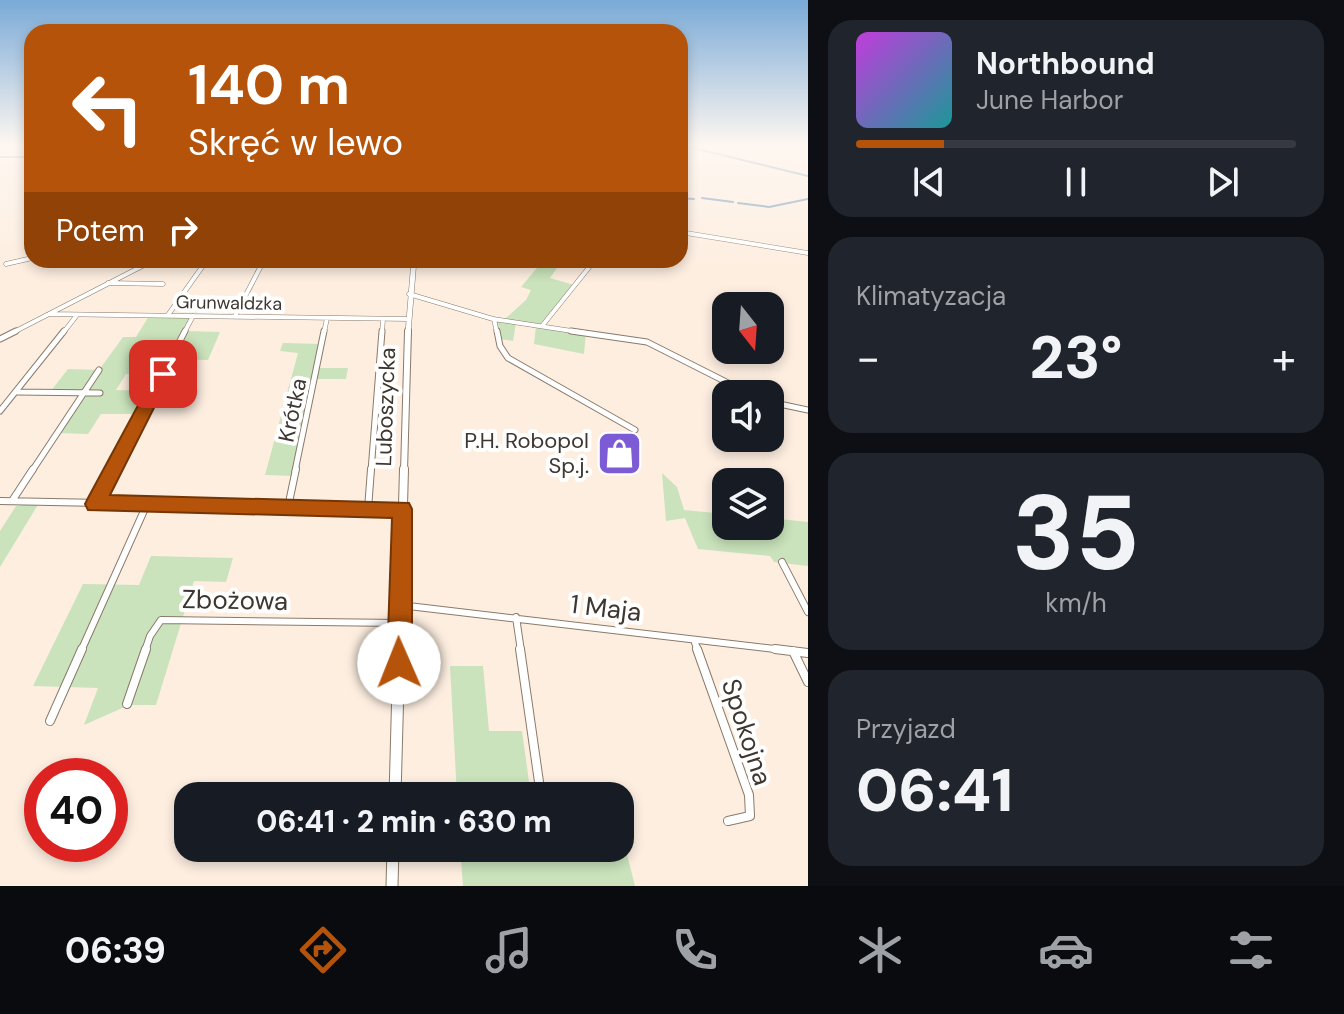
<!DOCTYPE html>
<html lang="pl">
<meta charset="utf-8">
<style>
body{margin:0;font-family:"DM Sans",sans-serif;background:#20242c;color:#f1f3f6;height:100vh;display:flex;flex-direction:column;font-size:30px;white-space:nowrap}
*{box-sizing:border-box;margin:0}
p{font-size:26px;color:#9ea1a6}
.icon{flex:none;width:44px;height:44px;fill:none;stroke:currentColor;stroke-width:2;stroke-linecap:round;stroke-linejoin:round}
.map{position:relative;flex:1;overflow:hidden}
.details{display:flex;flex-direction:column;gap:20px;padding:20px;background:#0d0f14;width:536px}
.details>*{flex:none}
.banner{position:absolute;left:24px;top:24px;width:664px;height:244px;border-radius:24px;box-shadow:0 4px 12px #0003;background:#b45309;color:#fff;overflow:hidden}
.needle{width:52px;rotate:163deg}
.buttons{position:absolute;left:712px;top:292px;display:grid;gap:16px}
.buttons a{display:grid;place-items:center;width:72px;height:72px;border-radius:16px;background:#171b24;box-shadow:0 4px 12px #0003;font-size:40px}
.speed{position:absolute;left:24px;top:758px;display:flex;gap:16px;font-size:40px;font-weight:700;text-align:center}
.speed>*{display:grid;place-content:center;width:104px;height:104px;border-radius:50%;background:#171b24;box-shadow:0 4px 12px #0003;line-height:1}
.speed .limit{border:12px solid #d22;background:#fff;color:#111}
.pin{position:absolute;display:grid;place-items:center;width:68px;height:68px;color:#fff;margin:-34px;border-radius:16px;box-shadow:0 4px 12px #0006}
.me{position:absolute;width:88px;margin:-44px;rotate:359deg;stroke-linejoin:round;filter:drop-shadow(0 0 6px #0008)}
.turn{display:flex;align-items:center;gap:28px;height:168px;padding:0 32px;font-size:36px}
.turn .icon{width:104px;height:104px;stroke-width:2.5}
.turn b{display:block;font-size:56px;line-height:68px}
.then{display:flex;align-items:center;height:76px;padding:0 32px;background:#0003;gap:16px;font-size:30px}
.big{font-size:60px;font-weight:800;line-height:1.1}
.details .tile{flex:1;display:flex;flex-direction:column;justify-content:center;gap:12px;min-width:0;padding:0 28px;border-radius:24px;background:#20242c}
.details .dial{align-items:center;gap:0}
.dial b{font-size:104px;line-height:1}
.song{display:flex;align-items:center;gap:24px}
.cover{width:96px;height:96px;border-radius:12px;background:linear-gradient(135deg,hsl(290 70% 55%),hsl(180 70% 35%))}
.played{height:8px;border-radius:4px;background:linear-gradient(90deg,#b45309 20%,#363941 20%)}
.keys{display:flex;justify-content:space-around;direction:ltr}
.heat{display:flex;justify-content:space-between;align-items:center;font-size:44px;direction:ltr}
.trip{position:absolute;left:174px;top:782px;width:460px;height:80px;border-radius:24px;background:#171b24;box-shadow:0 4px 12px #0003;font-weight:800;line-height:80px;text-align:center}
.tabs{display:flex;height:128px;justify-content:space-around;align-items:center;background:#090b0e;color:#9ea1a6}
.tabs .icon{width:56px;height:56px}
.tabs .selected{color:#b45309}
.tabs b{font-size:36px;color:#f1f3f6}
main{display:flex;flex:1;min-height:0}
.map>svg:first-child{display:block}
</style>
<main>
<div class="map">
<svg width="808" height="886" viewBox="0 0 808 886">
<rect width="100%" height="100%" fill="#fdeee0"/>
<path fill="#cae3bc" d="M 541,263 L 557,268 L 550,278 L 574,285 L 543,326 L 586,332 L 584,354 L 534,344 L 536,326 L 516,323 L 513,341 L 499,339 L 497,322 L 493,319 L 504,320 L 526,300 L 531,290 L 521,287 Z
M 149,316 L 193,316 L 186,331 L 220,332 L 208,360 L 172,359 L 176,344 L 143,344 L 135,358 L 168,359 L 163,374 L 126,374 L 116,390 L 193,392 L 190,398 L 151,397 L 142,414 L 101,414 L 88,434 L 57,433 L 82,394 L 50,392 L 68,369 L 99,370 L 123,337 L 136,337 Z
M 283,343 L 322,344 L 319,368 L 348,368 L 346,379 L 315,379 L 294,476 L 265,475 L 298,353 L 280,351 Z
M 662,473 L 677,487 L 684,510 L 726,514 L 726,526 L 770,526 L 770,518 L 808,522 L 808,566 L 774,562 L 770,556 L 698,549 L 685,518 L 666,521 Z
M 39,503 L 0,567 L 0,531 L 16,506 Z
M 151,556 L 233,558 L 226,582 L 194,581 L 156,705 L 129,705 L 84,725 L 98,688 L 33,686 L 83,584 L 139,585 Z
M 450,666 L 483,666 L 489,731 L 522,731 L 531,796 L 457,796 Z
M 620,827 L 635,886 L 463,886 L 460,848 L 620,848 Z"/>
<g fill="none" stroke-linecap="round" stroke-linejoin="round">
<path stroke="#769cbd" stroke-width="2" d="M 681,145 L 808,176
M 0,157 L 32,157
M 680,198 L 694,199
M 702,198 L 733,202
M 738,203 L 769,207 L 808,199"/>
<defs>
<path id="street-far3" d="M 680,232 L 808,253
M 6,264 L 32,258
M 108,283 L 163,284
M 409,294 L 493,319 L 585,333
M 49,314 L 408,319
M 168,315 L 207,260
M 235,316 L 264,260
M 494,319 L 497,333
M 542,326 L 595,260
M 12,333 L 154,260
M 63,333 L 77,315
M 184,333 L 193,316
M 324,333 L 327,318
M 382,333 L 383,319"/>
<path id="street-far2" d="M 497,331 L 500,346 L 508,358 L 635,430
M 571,331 L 647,342 L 750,394
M 0,339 L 16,331
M 17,392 L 100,393
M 770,402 L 808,410
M 0,411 L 64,331
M 32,471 L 99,370
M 113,471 L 185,331
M 295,471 L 324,331
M 371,471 L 382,331"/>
<path id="street-far1" d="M 0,501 L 402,509
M 12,501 L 33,469
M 96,503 L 114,469
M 288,507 L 296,469
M 368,509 L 371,469
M 782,562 L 808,612
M 400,605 L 792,651
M 516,617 L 521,651
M 694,640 L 698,651
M 81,651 L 147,504
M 145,651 L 150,636 L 161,620 L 399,623"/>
<path id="street" d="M 520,649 L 541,796
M 697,649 L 749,795 L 750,816 L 728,821
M 775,649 L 808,653
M 793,651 L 808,682
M 127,704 L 146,649
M 50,721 L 82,649"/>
<path id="secondary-far3" d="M 408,333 L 414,260"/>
<path id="secondary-far2" d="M 404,471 L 408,331"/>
<path id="secondary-far1" d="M 399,651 L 404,469"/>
<path id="secondary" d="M 395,796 L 399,649
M 392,886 L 393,848"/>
</defs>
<use href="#street-far3" stroke="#8a7a6a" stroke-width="5"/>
<use href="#street-far2" stroke="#8a7a6a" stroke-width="7"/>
<use href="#street-far1" stroke="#8a7a6a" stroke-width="8"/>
<use href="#street" stroke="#8a7a6a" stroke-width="10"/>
<use href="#secondary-far3" stroke="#8a7a6a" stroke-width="6"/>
<use href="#secondary-far2" stroke="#8a7a6a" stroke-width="8"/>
<use href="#secondary-far1" stroke="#8a7a6a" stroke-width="10"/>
<use href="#secondary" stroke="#8a7a6a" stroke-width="13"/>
<use href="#street-far3" stroke="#fff" stroke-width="4"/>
<use href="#street-far2" stroke="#fff" stroke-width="5"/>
<use href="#street-far1" stroke="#fff" stroke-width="6"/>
<use href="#street" stroke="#fff" stroke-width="8"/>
<use href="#secondary-far3" stroke="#fff" stroke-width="5"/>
<use href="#secondary-far2" stroke="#fff" stroke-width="6"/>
<use href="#secondary-far1" stroke="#fff" stroke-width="8"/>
<use href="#secondary" stroke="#fff" stroke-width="11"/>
</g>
<linearGradient id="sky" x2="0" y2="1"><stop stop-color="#7aaad7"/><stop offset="0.54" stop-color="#fef7f1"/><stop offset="1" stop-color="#fef7f1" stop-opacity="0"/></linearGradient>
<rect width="808" height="269" fill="url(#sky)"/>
<path fill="#b45309" stroke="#753606" stroke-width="2" d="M 163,369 L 171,374 L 110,495 L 409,503 L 412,509 L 412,663 L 408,672 L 399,676 L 390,672 L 387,663 L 392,518 L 88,510 L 85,504 L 88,498 L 155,374 Z"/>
<defs>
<symbol id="shop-square" viewBox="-11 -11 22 22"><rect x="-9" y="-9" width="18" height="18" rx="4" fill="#7c5bd5" stroke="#fff"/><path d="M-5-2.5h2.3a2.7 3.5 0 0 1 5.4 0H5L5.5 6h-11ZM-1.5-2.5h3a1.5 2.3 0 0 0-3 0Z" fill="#fff"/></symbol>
</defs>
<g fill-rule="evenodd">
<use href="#shop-square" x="594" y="428" width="51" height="51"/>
</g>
<g text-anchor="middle" stroke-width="8" stroke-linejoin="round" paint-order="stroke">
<g font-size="18" fill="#3e3730" stroke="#fff">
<text transform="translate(229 303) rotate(1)" y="6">Grunwaldzka</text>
</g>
<g font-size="22" fill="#3e3730" stroke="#fff">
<text transform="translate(385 407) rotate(-88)" y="8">Luboszycka</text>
<text transform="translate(292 410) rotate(-78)" y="8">Krótka</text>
</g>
<g font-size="22" fill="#3e3730" stroke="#fff" text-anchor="end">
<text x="589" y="448">P.H. Robopol<tspan x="589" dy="25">Sp.j.</tspan></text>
</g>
<g font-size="26" fill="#3e3730" stroke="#fff">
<text transform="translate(235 600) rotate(1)" y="9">Zbożowa</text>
<text transform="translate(606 608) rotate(7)" y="9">1 Maja</text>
<text transform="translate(747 732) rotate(72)" y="9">Spokojna</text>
</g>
</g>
</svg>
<div class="buttons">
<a><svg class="needle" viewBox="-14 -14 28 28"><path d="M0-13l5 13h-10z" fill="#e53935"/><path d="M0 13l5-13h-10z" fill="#9ea1a6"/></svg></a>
<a><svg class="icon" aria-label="sound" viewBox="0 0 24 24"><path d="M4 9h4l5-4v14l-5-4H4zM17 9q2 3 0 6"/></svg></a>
<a><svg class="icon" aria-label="layers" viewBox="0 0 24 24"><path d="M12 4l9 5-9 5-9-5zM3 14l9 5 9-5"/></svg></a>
</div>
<div class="speed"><div class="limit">40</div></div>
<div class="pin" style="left:163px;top:374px;background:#d93025"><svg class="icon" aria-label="arrive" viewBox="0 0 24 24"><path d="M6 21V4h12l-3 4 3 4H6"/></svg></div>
<svg class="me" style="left:399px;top:663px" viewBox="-20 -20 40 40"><circle r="19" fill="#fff"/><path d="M0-13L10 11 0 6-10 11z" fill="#b45309"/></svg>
<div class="trip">06:41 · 2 min · 630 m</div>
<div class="banner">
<div class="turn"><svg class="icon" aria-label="left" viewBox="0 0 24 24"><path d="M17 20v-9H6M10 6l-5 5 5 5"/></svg><div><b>140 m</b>Skręć w lewo</div></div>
<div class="then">Potem<svg class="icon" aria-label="right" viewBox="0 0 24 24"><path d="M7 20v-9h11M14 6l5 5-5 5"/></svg></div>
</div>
</div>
<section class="details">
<div class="tile">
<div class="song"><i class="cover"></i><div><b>Northbound</b><p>June Harbor</p></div></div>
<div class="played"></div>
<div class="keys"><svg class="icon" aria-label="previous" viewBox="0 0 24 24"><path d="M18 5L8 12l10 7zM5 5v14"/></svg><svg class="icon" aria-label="pause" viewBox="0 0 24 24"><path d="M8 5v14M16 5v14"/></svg><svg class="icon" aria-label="next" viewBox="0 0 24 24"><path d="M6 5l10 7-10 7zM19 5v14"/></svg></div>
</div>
<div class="tile"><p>Klimatyzacja</p>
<div class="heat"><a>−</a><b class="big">23°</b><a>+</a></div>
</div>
<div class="tile dial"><b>35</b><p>km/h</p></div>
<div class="tile"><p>Przyjazd</p><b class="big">06:41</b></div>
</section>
</main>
<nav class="tabs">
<b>06:39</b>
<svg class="icon selected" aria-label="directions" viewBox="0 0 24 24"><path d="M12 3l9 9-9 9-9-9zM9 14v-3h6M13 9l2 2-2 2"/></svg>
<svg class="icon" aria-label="music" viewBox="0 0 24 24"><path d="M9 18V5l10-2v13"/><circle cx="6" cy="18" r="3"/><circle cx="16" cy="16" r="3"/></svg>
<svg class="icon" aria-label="phone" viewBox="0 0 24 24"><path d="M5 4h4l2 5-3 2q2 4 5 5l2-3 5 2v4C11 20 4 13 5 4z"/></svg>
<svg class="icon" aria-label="climate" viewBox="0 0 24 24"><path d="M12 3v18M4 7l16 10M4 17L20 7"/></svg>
<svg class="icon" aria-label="car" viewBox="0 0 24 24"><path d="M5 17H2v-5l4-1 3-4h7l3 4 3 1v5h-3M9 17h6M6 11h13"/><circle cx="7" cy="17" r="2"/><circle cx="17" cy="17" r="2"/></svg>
<svg class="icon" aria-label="filters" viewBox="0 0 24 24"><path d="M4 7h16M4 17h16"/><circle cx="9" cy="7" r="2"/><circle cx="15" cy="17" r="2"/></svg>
</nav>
